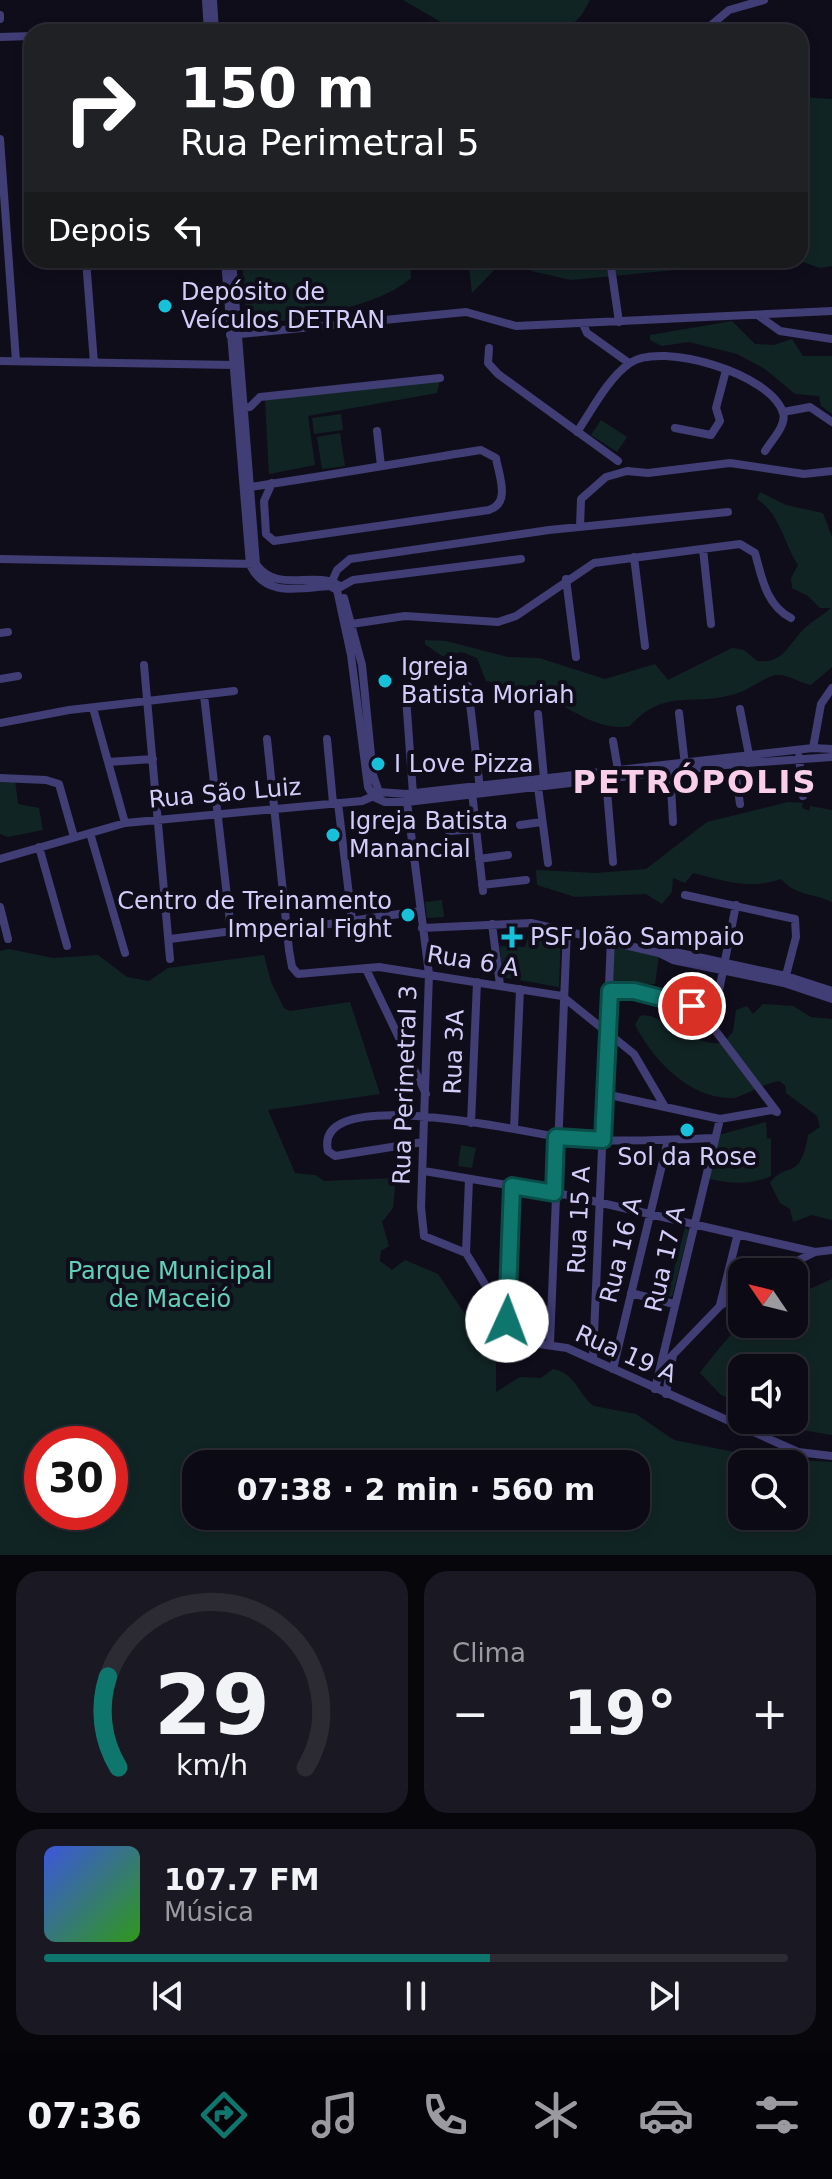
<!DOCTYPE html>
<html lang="pt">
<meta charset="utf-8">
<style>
body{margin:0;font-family:"DejaVu Sans",sans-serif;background:#1a1822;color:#f1f3f6;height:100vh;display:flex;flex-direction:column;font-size:30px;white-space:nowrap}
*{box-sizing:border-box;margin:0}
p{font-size:26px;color:#9a9aa0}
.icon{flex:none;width:44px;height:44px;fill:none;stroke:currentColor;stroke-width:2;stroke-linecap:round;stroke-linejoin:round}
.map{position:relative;height:1555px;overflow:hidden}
.drawer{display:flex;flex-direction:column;gap:16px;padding:16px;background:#07060b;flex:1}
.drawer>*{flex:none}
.top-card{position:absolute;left:24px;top:24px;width:784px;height:244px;border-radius:24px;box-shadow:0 4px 12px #0003,0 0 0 2px #2c2b34;background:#202124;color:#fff;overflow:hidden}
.needle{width:52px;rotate:305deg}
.fabs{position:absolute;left:728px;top:1258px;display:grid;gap:16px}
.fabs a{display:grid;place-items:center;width:80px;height:80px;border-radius:16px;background:#0c0a14;box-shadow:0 4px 12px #0003,0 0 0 2px #2c2b34;font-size:40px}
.speed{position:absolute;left:24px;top:1426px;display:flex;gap:16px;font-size:40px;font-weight:700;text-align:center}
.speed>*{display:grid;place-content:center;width:104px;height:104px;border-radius:50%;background:#0c0a14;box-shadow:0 4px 12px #0003,0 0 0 2px #2c2b34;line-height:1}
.speed .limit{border:12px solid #d22;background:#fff;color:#111}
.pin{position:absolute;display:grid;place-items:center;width:68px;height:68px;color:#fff;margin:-34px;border:4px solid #fff;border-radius:50%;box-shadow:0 2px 8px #0007}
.me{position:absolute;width:88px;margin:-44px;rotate:2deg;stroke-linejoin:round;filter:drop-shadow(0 0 6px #0008)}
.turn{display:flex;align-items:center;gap:28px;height:168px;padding:0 24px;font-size:36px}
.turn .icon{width:104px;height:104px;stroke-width:2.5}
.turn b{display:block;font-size:56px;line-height:68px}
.then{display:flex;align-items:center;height:76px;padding:0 24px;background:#0003;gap:16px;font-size:30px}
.big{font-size:60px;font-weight:800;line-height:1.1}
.drawer .card{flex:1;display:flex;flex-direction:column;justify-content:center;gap:12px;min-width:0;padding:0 28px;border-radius:24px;background:#1a1822}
.drawer .dial{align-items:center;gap:0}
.dial svg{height:208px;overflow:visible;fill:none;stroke:#2c2b34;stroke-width:7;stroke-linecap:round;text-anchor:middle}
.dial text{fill:#f1f3f6;stroke:none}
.song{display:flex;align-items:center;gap:24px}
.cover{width:96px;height:96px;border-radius:12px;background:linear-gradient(135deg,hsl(230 70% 55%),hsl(110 70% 35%))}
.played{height:8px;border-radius:4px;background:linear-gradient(90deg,#0f766e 60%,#2c2b34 60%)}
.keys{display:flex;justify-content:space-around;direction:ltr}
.heat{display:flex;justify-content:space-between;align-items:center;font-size:44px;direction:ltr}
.drawer .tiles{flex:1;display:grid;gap:16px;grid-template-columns:1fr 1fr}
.card:last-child{grid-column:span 2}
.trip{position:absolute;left:182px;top:1450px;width:468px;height:80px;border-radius:24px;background:#0c0a14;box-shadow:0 4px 12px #0003,0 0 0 2px #2c2b34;font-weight:800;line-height:80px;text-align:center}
.dock{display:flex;height:128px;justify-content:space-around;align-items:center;background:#050408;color:#9a9aa0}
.dock .icon{width:56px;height:56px}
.dock .current{color:#0f766e}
.dock b{font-size:36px;color:#f1f3f6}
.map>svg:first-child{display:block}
</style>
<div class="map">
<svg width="832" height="1555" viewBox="0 0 832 1555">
<rect width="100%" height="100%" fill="#100d1b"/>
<path fill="#112424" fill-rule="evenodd" d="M 403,0 L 590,0 L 581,16 L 564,32 L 458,32 Z
M 800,97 L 832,99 L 832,266 L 820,268 L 797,260 L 800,260 Z
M 242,260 L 410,260 L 411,278 C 375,310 295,318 247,327 Z
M 468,260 L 504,260 L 472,293 Z
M 536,260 L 741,260 L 738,264 L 571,280 L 531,271 Z
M 732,321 L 755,344 L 774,345 L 792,339 L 803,356 L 832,356 L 832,414 L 821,406 L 819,396 L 795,394 L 765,369 L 737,354 L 689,342 L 662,346 L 650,340 L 650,335 Z
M 440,380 L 437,393 L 308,416 L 315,465 L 269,474 L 265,400 Z
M 341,414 L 343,430 L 314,434 L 312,418 Z
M 601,420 L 627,437 L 617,452 L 591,435 Z
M 340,433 L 345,466 L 322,469 L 317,437 Z
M 760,492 L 786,505 L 823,513 L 832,537 L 832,667 L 811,685 C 800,683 786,673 775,675 C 761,679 749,690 735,694 C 692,707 665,687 630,726 C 598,732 571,708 542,695 C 525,688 504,685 486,681 L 477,658 L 462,652 L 442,656 L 425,644 L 425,640 L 446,641 L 508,657 L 539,658 L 605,679 L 655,664 L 668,680 L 732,648 L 744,650 L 757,661 C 781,664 787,648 801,632 C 809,623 822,616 831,608 L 820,608 L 808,596 L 792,588 L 791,578 L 798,565 C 783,542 781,515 757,499 Z
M 0,780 L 15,780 L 18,804 L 39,808 L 43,830 L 8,837 L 0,834 Z
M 788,802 L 803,803 L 802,808 L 809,811 L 810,806 L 832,810 L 832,902 C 813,893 796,896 781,879 C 749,890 725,881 693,873 L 685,883 L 673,878 L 672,892 L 662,904 L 646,894 L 575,897 L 537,885 L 536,870 L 596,873 L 646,869 L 707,822 Z
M 442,900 L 444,917 L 427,918 L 425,902 Z
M 531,928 L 561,932 L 559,987 L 502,977 L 500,946 L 525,947 Z
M 614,943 L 659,955 L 655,984 L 612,988 Z
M 9,949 L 53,958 L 98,955 L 127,977 L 149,981 L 168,968 L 264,955 L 271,982 L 284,1008 L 290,1011 L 350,1002 L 380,1094 L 268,1110 L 295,1173 L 315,1175 L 324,1181 L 396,1178 L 393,1208 L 382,1222 L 389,1246 L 381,1251 L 380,1261 L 392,1270 L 405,1260 L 438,1274 L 496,1360 L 496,1392 L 520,1377 L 541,1378 L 553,1369 C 577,1374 577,1394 594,1406 L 636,1414 L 674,1440 L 734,1452 L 759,1464 L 742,1464 L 742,1516 L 794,1516 L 794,1468 L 800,1460 L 832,1462 L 832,1555 L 0,1555 L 0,951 ZM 42,1444 L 110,1444 L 110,1512 L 42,1512 ZM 196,1464 L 636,1464 L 636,1516 L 196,1516 Z
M 763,1004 L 793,1006 L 811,1017 L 832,1019 L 832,1220 L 812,1215 L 793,1222 L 790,1209 L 780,1203 L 770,1183 C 787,1160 800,1183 808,1135 L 820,1127 L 817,1116 L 786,1093 L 785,1085 L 779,1081 C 764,1083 741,1098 732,1098 C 690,1099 654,1061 635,1025 L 640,1016 C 659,1010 686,1046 723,1043 L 733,1032 L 736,1010 L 747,1006 L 753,1014 Z
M 766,1122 L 767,1139 L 771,1138 L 771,1176 C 752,1185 731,1184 710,1179 L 710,1166 L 719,1135 Z
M 461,1145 L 476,1148 L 472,1168 L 458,1166 Z
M 685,1228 L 689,1230 L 672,1297 L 667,1296 Z
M 832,1279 L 832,1435 L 796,1429 L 772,1420 L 794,1420 L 794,1368 L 742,1368 L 742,1404 L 721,1395 L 700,1373 C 702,1369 738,1325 742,1323 L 794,1324 L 794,1296 Z"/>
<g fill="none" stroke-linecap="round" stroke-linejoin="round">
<path stroke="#413d75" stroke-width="8" d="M 206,0 L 208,32
M 213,0 L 215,32
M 0,15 L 0,19
M 703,32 L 729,10 L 764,0
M 0,37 L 32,36
M 0,139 L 16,361
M 86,260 L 94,363
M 225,260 L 250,565 C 266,598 299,588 330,586 L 337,590
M 232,260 L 256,564 C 278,595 313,569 340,586
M 610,260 L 619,322
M 759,316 L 780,331 L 832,339
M 583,324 L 587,333 L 629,363
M 230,335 L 466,312 L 516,326 L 832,311
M 489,348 L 488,363 L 498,374 L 618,461
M 0,361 L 235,365
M 243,408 L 250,407 L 260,397 L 440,378
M 783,412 L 810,407 L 832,422
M 675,428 L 711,435 L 720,421 L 716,408 L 726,370
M 377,431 L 381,466
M 577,432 C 592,410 608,378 630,363 C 661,341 772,374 783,413 C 787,425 771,441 765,451
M 250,487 C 327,476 404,462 481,450 L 496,458 C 499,476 511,503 489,510 L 274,541 L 266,534 L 264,501 L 272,483
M 580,527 L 581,499 L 606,477 L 627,471 L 648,473 L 730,463 L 804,474 L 832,471
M 703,549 L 711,624
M 634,557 L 645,646
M 0,559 L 255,564
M 566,579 L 576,657
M 330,586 L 337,570 L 350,559 L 549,530 L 728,512
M 337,589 L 353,580 L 521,559
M 337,590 L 351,655 L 368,787 L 374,797
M 344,598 L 362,665 L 373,775 L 379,792
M 345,625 L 405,616 L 498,622 L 516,616 L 594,563 L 740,544 L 755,553 C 762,578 766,605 791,618
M 0,633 L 8,632
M 144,665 L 170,959
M 0,679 L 18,676
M 468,686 L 480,789
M 204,695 L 231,931
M 93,708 L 125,823
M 740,709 L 749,755
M 679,713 L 685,765
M 538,714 L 544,778
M 0,723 L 69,710 L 234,691
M 267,739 L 289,950 L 292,967 L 298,974 L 379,967 L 562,996 L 634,1054 L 665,1107
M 327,739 L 333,803
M 613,741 L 618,770
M 813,748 L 821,704 L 832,688
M 799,757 L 803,796
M 108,762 L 153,759
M 734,764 L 740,804
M 670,769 L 673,822
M 0,778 L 46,780 L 59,784 L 74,837
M 606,779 L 613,862
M 538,787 L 548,863
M 379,792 L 406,794 L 813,748 L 832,749
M 472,792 L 483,891
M 406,794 L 429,974 L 421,1207 L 424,1236 L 466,1253 L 507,1321 L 525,1342 L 567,1348 L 798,1452 L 832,1456
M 413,794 L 406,697 L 419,671
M 374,797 L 385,802 L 407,802 L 734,764 L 832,757
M 338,803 L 352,920
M 520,825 L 542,822
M 449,831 L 476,829
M 90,833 L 125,953
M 39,847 L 67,946
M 0,859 L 125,823 L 362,801 L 376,795
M 479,859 L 508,855
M 482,885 L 526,880
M 685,895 L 795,919 L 796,937 L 784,983
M 0,907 L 8,939
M 492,924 L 500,985
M 422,928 L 531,923 L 659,953 L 673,960 L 784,983 L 832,999
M 287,930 L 420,911
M 170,939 L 287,924
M 660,953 L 675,952 L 786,976 L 832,991
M 366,969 L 426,1094
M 610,991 L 634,991 L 715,1012
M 605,1094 L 720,1119 L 772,1110 L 777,1112 L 712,1026 L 736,905
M 471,1123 L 477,982
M 514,1129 L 520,989
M 423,1142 L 335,1156 L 328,1151 C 312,1080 538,1136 572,1139 C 619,1142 667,1140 713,1138
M 424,1171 L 567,1195 L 815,1252
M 466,1253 L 469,1179
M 775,1272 L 815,1252 L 832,1250
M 631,1293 L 674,1304
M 720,1305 L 737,1237
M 507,1321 L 512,1186
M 550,1343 L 567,929
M 593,1358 L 611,939
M 664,1364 L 720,1306 L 742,1291
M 613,1369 L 668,1140
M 655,1389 L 720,1119
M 666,1394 L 673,1355"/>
</g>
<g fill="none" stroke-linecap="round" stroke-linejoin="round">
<defs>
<path id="route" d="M 507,1321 L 512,1186 L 554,1193 L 556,1137 L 603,1140 L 610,991 L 634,991 L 692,1006"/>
</defs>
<use href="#route" stroke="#0a4d48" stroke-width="20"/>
<use href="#route" stroke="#0f766e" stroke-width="14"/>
</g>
<g fill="#18c1da" stroke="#100d1b" stroke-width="3">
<circle cx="165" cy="306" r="8"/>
<circle cx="385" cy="681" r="8"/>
<circle cx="378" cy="764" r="8"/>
<circle cx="333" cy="835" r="8"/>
<circle cx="408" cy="915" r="8"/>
<path d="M508 925h8v8h8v8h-8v8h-8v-8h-8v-8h8z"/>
<circle cx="687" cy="1130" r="8"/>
</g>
<g text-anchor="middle" stroke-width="8" stroke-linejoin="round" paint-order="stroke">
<g font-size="24" fill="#d3cdf9" stroke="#100d1b" text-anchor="start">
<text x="181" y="300">Depósito de<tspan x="181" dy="28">Veículos DETRAN</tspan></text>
<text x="401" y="675">Igreja<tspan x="401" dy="28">Batista Moriah</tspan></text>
<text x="394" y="772">I Love Pizza</text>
<text x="349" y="829">Igreja Batista<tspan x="349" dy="28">Manancial</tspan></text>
<text x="392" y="909" text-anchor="end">Centro de Treinamento<tspan x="392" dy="28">Imperial Fight</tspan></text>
<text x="530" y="945">PSF João Sampaio</text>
<text x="687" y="1165" text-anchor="middle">Sol da Rose</text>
</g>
<g font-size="24" fill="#d3cdf9" stroke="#100d1b">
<text transform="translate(225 793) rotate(-5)" y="8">Rua São Luiz</text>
<text transform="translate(473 961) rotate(9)" y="8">Rua 6 A</text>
<text transform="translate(454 1052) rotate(-88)" y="8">Rua 3A</text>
<text transform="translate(405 1085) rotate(-88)" y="8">Rua Perimetral 3</text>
<text transform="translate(579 1220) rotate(-87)" y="8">Rua 15 A</text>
<text transform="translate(621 1250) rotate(-76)" y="8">Rua 16 A</text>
<text transform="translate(665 1259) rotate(-77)" y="8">Rua 17 A</text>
<text transform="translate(626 1354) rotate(24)" y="8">Rua 19 A</text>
</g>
<g font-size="24" fill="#62d0b8" stroke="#100d1b">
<text x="170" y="1279">Parque Municipal<tspan x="170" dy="28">de Maceió</tspan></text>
</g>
<g font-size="32" font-weight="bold" letter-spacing="2" fill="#facee9" stroke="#100d1b">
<text x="695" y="793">PETRÓPOLIS</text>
</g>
</g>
</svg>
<div class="fabs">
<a><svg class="needle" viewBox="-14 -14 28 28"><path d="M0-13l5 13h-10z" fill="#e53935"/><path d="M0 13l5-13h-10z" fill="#9a9aa0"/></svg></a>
<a><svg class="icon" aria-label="sound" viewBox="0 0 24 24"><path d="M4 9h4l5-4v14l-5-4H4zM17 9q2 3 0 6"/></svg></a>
<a><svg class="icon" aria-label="search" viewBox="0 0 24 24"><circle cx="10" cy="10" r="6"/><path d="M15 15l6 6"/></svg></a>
</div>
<div class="speed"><div class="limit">30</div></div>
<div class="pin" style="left:692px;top:1006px;background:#d93025"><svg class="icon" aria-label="arrive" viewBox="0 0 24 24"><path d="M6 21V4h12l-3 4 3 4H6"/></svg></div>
<svg class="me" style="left:507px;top:1321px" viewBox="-20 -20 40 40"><circle r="19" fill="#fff"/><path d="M0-13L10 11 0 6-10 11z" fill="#0f766e"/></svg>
<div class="trip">07:38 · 2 min · 560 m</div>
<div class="top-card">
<div class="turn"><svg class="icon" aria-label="right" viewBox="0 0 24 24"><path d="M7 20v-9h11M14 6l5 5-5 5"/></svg><div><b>150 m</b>Rua Perimetral 5</div></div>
<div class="then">Depois<svg class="icon" aria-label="left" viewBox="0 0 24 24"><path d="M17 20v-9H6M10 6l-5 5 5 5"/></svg></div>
</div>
</div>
<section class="drawer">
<div class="tiles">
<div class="card dial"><svg viewBox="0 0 100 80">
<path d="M14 69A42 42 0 1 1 86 69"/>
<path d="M14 69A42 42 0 0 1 10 34" stroke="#0f766e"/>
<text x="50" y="56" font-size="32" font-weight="700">29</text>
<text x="50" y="72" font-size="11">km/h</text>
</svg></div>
<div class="card"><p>Clima</p>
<div class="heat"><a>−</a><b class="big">19°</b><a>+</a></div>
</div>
<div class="card">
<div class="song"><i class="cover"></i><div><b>107.7 FM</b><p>Música</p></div></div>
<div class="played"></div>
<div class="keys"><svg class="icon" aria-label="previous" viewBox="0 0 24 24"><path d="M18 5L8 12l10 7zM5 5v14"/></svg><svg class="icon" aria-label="pause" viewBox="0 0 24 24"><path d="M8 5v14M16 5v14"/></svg><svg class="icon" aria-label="next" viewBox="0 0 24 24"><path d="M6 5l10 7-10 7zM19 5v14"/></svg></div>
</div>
</div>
</section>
<nav class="dock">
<b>07:36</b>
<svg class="icon current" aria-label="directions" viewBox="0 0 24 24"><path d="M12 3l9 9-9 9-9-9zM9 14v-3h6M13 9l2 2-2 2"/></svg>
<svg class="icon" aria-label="music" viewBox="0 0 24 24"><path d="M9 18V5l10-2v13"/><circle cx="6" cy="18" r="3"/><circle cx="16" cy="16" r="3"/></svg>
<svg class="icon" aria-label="phone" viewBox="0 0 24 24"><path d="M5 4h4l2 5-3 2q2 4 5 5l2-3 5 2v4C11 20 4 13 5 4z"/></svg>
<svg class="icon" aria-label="climate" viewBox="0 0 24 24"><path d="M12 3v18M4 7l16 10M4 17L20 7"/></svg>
<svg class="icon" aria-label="car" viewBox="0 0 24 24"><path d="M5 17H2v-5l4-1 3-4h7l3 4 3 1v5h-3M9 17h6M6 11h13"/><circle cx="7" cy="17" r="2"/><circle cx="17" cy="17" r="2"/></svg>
<svg class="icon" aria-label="filters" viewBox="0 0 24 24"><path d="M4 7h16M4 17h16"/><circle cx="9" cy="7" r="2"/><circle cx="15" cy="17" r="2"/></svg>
</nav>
